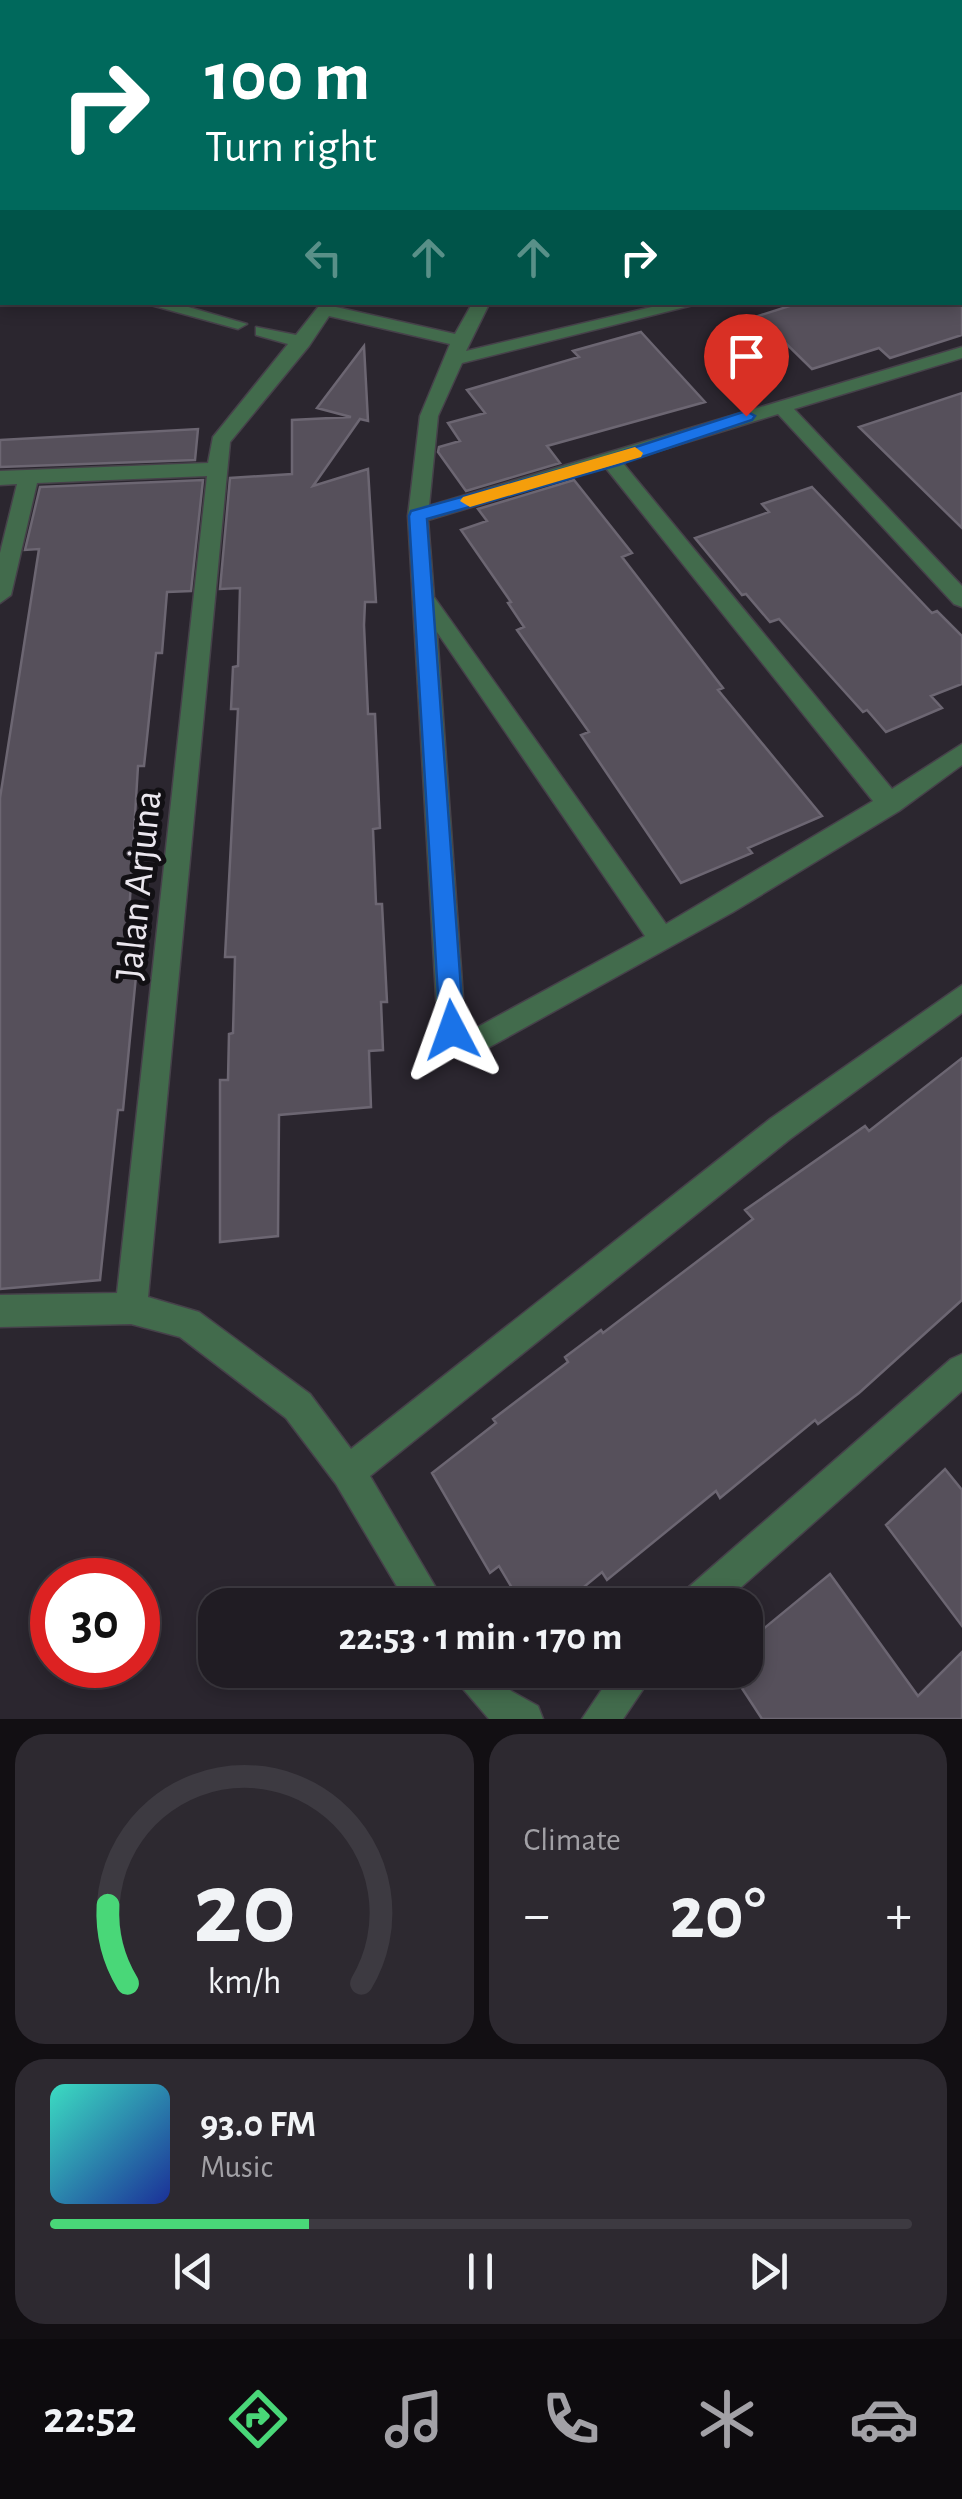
<!DOCTYPE html>
<meta charset="utf-8">
<style>
body{margin:0;font-family:"Alegreya Sans",sans-serif;background:#2d2930;color:#f1f3f6;height:100vh;display:flex;flex-direction:column;font-size:38px;white-space:nowrap}
*{box-sizing:border-box;margin:0}
p{font-size:32px;color:#a2a1a6}
.icon{flex:none;width:55px;height:55px;fill:none;stroke:currentColor;stroke-width:2;stroke-linecap:round;stroke-linejoin:round}
.map{position:relative;height:1719px;overflow:hidden}
.panel{display:flex;flex-direction:column;gap:15px;padding:15px;background:#120f13;flex:1}
.panel>*{flex:none}
.guide{position:absolute;left:0px;top:0px;width:962px;height:305px;box-shadow:0 5px 15px #0003,0 0 0 2px #3d3a41;background:#00695c;color:#fff;overflow:hidden}
.speed{position:absolute;left:30px;top:1558px;display:flex;gap:20px;font-size:50px;font-weight:700;text-align:center}
.speed>*{display:grid;place-content:center;width:130px;height:130px;border-radius:50%;background:#201c23;box-shadow:0 5px 15px #0003,0 0 0 2px #3d3a41;line-height:1}
.speed .limit{border:15px solid #d22;background:#fff;color:#111}
.pin{position:absolute;display:grid;place-items:center;width:85px;height:85px;color:#fff;margin:-102px -42px;border-radius:50% 50% 50% 0;rotate:-45deg;box-shadow:0 0 10px #0007}
.pin .icon{rotate:45deg}
.me{position:absolute;width:110px;margin:-55px;rotate:356deg;stroke-linejoin:round;filter:drop-shadow(0 0 8px #0008)}
.turn{display:flex;align-items:center;gap:35px;height:210px;padding:0 40px;font-size:45px}
.turn .icon{width:130px;height:130px;stroke-width:2.5}
.turn b{display:block;font-size:70px;line-height:85px}
.lanes{display:flex;align-items:center;height:95px;padding:0 40px;background:#0003;justify-content:center;gap:50px;direction:ltr}
.lanes .off{opacity:.35}
.big{font-size:75px;font-weight:700;line-height:1.1}
.panel .card{flex:1;display:flex;flex-direction:column;justify-content:center;gap:15px;min-width:0;padding:0 35px;border-radius:30px;background:#2d2930}
.panel .dial{align-items:center;gap:0}
.dial svg{height:260px;overflow:visible;fill:none;stroke:#3d3a41;stroke-width:7;stroke-linecap:round;text-anchor:middle}
.dial text{fill:#f1f3f6;stroke:none}
.song{display:flex;align-items:center;gap:30px}
.cover{width:120px;height:120px;border-radius:15px;background:linear-gradient(135deg,hsl(170 70% 55%),hsl(230 70% 35%))}
.played{height:10px;border-radius:5px;background:linear-gradient(90deg,#49d778 30%,#3d3a41 30%)}
.keys{display:flex;justify-content:space-around;direction:ltr}
.heat{display:flex;justify-content:space-between;align-items:center;font-size:55px;direction:ltr}
.panel .tiles{flex:1;display:grid;gap:15px;grid-template-columns:1fr 1fr}
.card:last-child{grid-column:span 2}
.trip{position:absolute;left:198px;top:1588px;width:565px;height:100px;border-radius:30px;background:#201c23;box-shadow:0 5px 15px #0003,0 0 0 2px #3d3a41;font-weight:700;line-height:100px;text-align:center}
.tab-bar{display:flex;height:160px;justify-content:space-around;align-items:center;background:#0d0b0e;color:#a2a1a6}
.tab-bar .icon{width:70px;height:70px}
.tab-bar .on{color:#49d778}
.tab-bar b{font-size:45px;color:#f1f3f6}
.map>svg:first-child{display:block}
</style>
<div class="map">
<svg width="962" height="1719" viewBox="0 0 962 1719">
<rect width="100%" height="100%" fill="#2b262f"/>
<g fill="none" stroke-linecap="round" stroke-linejoin="round">
<path fill="#593c70" fill-rule="evenodd" d="M 120,0 L 144,0 L 145,2 L 121,2 Z
M 960,172 L 962,173 L 962,191 L 960,190 Z"/>
</g>
<path fill="#56505b" stroke="#6c6672" stroke-width="2.5" d="M 802,302 L 962,302 L 962,335 L 890,358 L 879,348 L 812,369 L 758,316 Z
M 641,332 L 705,402 L 547,446 L 560,463 L 466,491 L 438,452 L 439,447 L 460,441 L 448,423 L 485,413 L 467,390 L 579,357 L 573,351 Z
M 364,346 L 368,421 L 360,419 L 313,486 L 368,469 L 376,602 L 365,602 L 364,625 L 368,714 L 375,714 L 380,828 L 373,829 L 376,904 L 382,904 L 387,1002 L 381,1002 L 383,1050 L 369,1051 L 371,1107 L 279,1115 L 278,1236 L 220,1242 L 220,1080 L 228,1080 L 229,1034 L 233,1033 L 235,957 L 225,957 L 238,709 L 231,709 L 233,667 L 238,666 L 240,588 L 220,589 L 230,478 L 292,474 L 292,420 L 351,417 L 317,408 Z
M 962,393 L 962,528 L 859,427 Z
M 198,429 L 195,460 L 0,467 L 0,440 Z
M 203,480 L 191,591 L 167,592 L 162,653 L 156,653 L 144,766 L 138,766 L 129,915 L 142,914 L 123,1110 L 118,1110 L 100,1280 L 0,1289 L 0,798 L 39,549 L 25,550 L 40,487 Z
M 574,480 L 632,553 L 622,557 L 723,688 L 718,690 L 822,816 L 748,848 L 752,853 L 681,883 L 581,735 L 589,732 L 517,630 L 524,627 L 508,603 L 511,602 L 461,530 L 487,521 L 478,509 Z
M 812,487 L 932,613 L 937,611 L 962,636 L 962,684 L 931,696 L 942,708 L 886,732 L 867,710 L 863,712 L 779,619 L 770,622 L 746,594 L 742,595 L 695,538 L 769,512 L 762,504 Z
M 962,1058 L 962,1300 L 859,1393 L 818,1424 L 815,1420 L 720,1498 L 716,1491 L 607,1580 L 602,1572 L 562,1605 L 522,1605 L 499,1566 L 490,1573 L 432,1473 L 496,1423 L 493,1419 L 568,1362 L 565,1357 L 601,1330 L 603,1333 L 753,1219 L 745,1210 L 865,1126 L 869,1131 Z
M 945,1469 L 962,1490 L 962,1626 L 886,1525 Z
M 830,1574 L 918,1696 L 962,1652 L 962,1719 L 762,1719 L 730,1670 L 745,1670 L 745,1644 Z"/>
<g fill="none" stroke-linecap="round" stroke-linejoin="round">
<defs>
<path id="minor" d="M 449,0 L 477,0 L 479,2 L 451,2 Z
M 693,0 L 708,0 L 710,2 L 695,2 Z
M 838,0 L 853,0 L 855,2 L 840,2 Z
M 954,0 L 962,0 L 962,6 L 953,2 Z
M 960,254 L 962,254 L 962,266 L 960,266 Z
M 0,264 L 2,265 L 2,275 L 0,275 Z
M 140,302 L 171,302 L 247,324 L 238,329 Z
M 322,302 L 339,302 L 336,307 L 455,334 L 473,302 L 490,302 L 466,351 L 673,302 L 705,302 L 462,363 L 438,416 L 429,506 L 962,347 L 962,358 L 794,409 L 962,586 L 962,607 L 954,604 L 778,414 L 622,462 L 892,789 L 962,744 L 962,765 L 899,811 L 733,912 L 477,1054 L 451,1051 L 438,1030 L 408,516 L 420,416 L 450,344 L 329,316 L 309,346 L 230,442 L 148,1297 L 199,1312 L 310,1394 L 351,1449 L 770,1119 L 962,985 L 962,1013 L 790,1139 L 370,1476 L 446,1605 L 408,1605 L 336,1484 L 286,1418 L 180,1337 L 131,1324 L 0,1327 L 0,1295 L 117,1293 L 207,476 L 37,483 L 11,595 L 0,603 L 0,553 L 17,484 L 0,485 L 0,471 L 208,463 L 213,437 L 288,344 L 256,335 L 256,327 L 296,335 ZM 605,467 L 873,801 L 666,924 L 434,597 L 428,520 ZM 437,632 L 645,936 L 474,1029 L 465,1026 Z
M 962,1354 L 962,1391 L 721,1605 L 676,1605 L 682,1593 L 951,1359 Z
M 453,1670 L 494,1670 L 511,1691 L 538,1706 L 543,1719 L 489,1719 L 458,1683 Z
M 615,1670 L 656,1670 L 623,1719 L 582,1719 Z"/>
<path id="major" d="M 0,18 L 2,18 L 2,26 L 0,26 Z"/>
</defs>
<use href="#minor" stroke="#46414a" stroke-width="3"/>
<use href="#major" stroke="#46414a" stroke-width="3"/>
<use href="#minor" fill="#426b4c" fill-rule="evenodd"/>
<use href="#major" fill="#54ae6d" fill-rule="evenodd"/>
</g>
<path fill="#1a73e8" stroke="#114b97" stroke-width="2.5" d="M 746,411 L 755,416 L 752,420 L 618,465 L 427,519 L 464,1030 L 461,1038 L 452,1042 L 443,1038 L 440,1030 L 409,516 L 411,511 L 605,457 Z"/>
<path fill="#f59e0b" d="M 635,447 L 643,453 L 641,457 L 470,507 L 460,501 L 463,497 Z"/>
<g text-anchor="middle" stroke-width="10" stroke-linejoin="round" paint-order="stroke">
<g font-size="40" fill="#ebe7ee" stroke="#121014">
<text transform="translate(137 885) rotate(-84)" y="14">Jalan Arjuna</text>
</g>
</g>
</svg>
<div class="speed"><div class="limit">30</div></div>
<div class="pin" style="left:746px;top:416px;background:#d93025"><svg class="icon" aria-label="arrive" viewBox="0 0 24 24"><path d="M6 21V4h12l-3 4 3 4H6"/></svg></div>
<svg class="me" style="left:452px;top:1030px" viewBox="-20 -20 40 40"><path d="M0-17L14 15 0 8-14 15z" fill="#1a73e8" stroke="#fff" stroke-width="4"/></svg>
<div class="trip">22:53 · 1 min · 170 m</div>
<div class="guide">
<div class="turn"><svg class="icon" aria-label="right" viewBox="0 0 24 24"><path d="M7 20v-9h11M14 6l5 5-5 5"/></svg><div><b>100 m</b>Turn right</div></div>
<div class="lanes"><svg class="icon off" aria-label="left" viewBox="0 0 24 24"><path d="M17 20v-9H6M10 6l-5 5 5 5"/></svg><svg class="icon off" aria-label="ahead" viewBox="0 0 24 24"><path d="M12 20V5M6 11l6-6 6 6"/></svg><svg class="icon off" aria-label="ahead" viewBox="0 0 24 24"><path d="M12 20V5M6 11l6-6 6 6"/></svg><svg class="icon" aria-label="right" viewBox="0 0 24 24"><path d="M7 20v-9h11M14 6l5 5-5 5"/></svg></div>
</div>
</div>
<section class="panel">
<div class="tiles">
<div class="card dial"><svg viewBox="0 0 100 80">
<path d="M14 69A42 42 0 1 1 86 69"/>
<path d="M14 69A42 42 0 0 1 8 45" stroke="#49d778"/>
<text x="50" y="56" font-size="32" font-weight="700">20</text>
<text x="50" y="72" font-size="11">km/h</text>
</svg></div>
<div class="card"><p>Climate</p>
<div class="heat"><a>−</a><b class="big">20°</b><a>+</a></div>
</div>
<div class="card">
<div class="song"><i class="cover"></i><div><b>93.0 FM</b><p>Music</p></div></div>
<div class="played"></div>
<div class="keys"><svg class="icon" aria-label="previous" viewBox="0 0 24 24"><path d="M18 5L8 12l10 7zM5 5v14"/></svg><svg class="icon" aria-label="pause" viewBox="0 0 24 24"><path d="M8 5v14M16 5v14"/></svg><svg class="icon" aria-label="next" viewBox="0 0 24 24"><path d="M6 5l10 7-10 7zM19 5v14"/></svg></div>
</div>
</div>
</section>
<nav class="tab-bar">
<b>22:52</b>
<svg class="icon on" aria-label="directions" viewBox="0 0 24 24"><path d="M12 3l9 9-9 9-9-9zM9 14v-3h6M13 9l2 2-2 2"/></svg>
<svg class="icon" aria-label="music" viewBox="0 0 24 24"><path d="M9 18V5l10-2v13"/><circle cx="6" cy="18" r="3"/><circle cx="16" cy="16" r="3"/></svg>
<svg class="icon" aria-label="phone" viewBox="0 0 24 24"><path d="M5 4h4l2 5-3 2q2 4 5 5l2-3 5 2v4C11 20 4 13 5 4z"/></svg>
<svg class="icon" aria-label="climate" viewBox="0 0 24 24"><path d="M12 3v18M4 7l16 10M4 17L20 7"/></svg>
<svg class="icon" aria-label="car" viewBox="0 0 24 24"><path d="M5 17H2v-5l4-1 3-4h7l3 4 3 1v5h-3M9 17h6M6 11h13"/><circle cx="7" cy="17" r="2"/><circle cx="17" cy="17" r="2"/></svg>
</nav>
